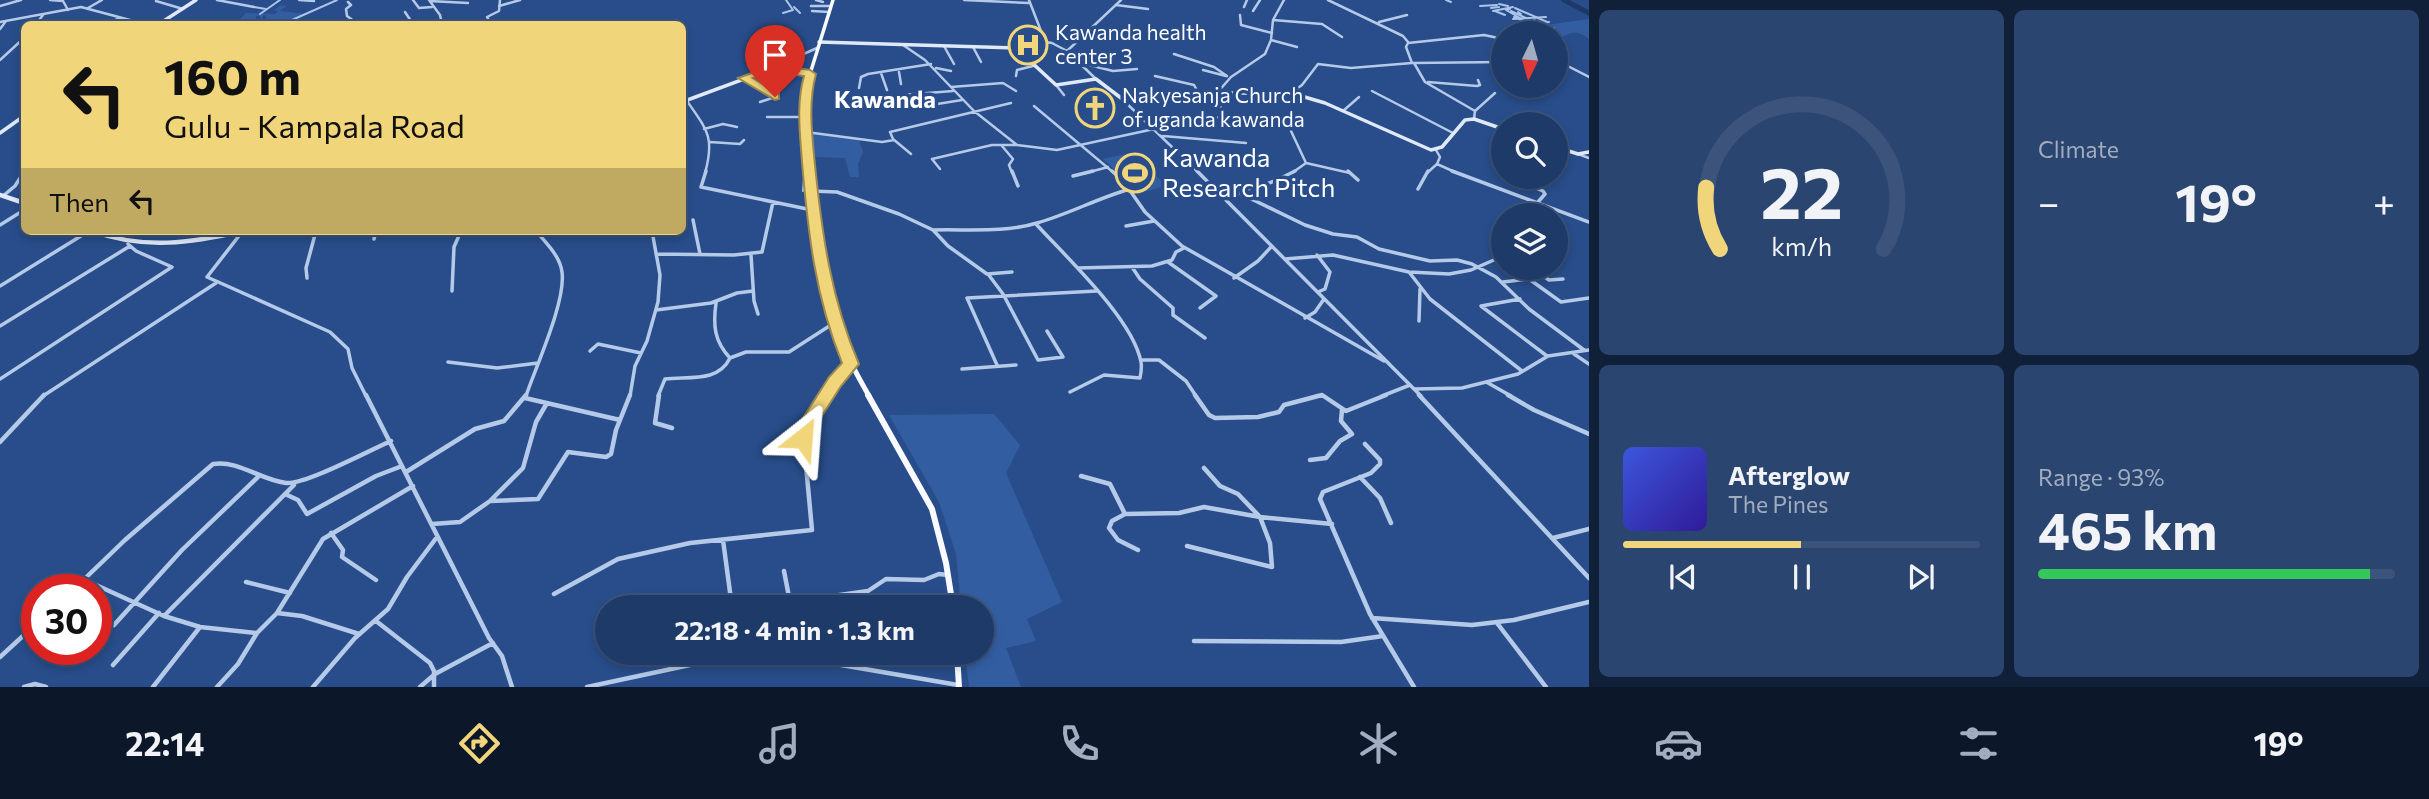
<!DOCTYPE html>
<meta charset="utf-8">
<style>
body{margin:0;font-family:Commissioner,sans-serif;background:#2b4571;color:#f1f3f6;height:100vh;display:flex;flex-direction:column;font-size:26px;white-space:nowrap}
*{box-sizing:border-box;margin:0}
p{font-size:23px;color:#a1adc0}
.icon{flex:none;width:38px;height:38px;fill:none;stroke:currentColor;stroke-width:2;stroke-linecap:round;stroke-linejoin:round}
.map{position:relative;flex:1;overflow:hidden}
.drawer{display:flex;flex-direction:column;gap:10px;padding:10px;background:#102039;width:840px}
.drawer>*{flex:none}
.top-card{position:absolute;left:21px;top:21px;width:665px;height:214px;border-radius:10px;box-shadow:0 4px 10px #0003,0 0 0 2px #3c547c;background:#f1d57b;color:#111;overflow:hidden}
.needle{width:46px;rotate:185deg}
.controls{position:absolute;left:1491px;top:21px;display:grid;gap:14px}
.controls a{display:grid;place-items:center;width:77px;height:77px;border-radius:50%;background:#1e3a68;box-shadow:0 4px 10px #0003,0 0 0 2px #3c547c;font-size:35px}
.speed{position:absolute;left:21px;top:574px;display:flex;gap:14px;font-size:35px;font-weight:700;text-align:center}
.speed>*{display:grid;place-content:center;width:91px;height:91px;border-radius:50%;background:#1e3a68;box-shadow:0 4px 10px #0003,0 0 0 2px #3c547c;line-height:1}
.speed .limit{border:10px solid #d22;background:#fff;color:#111}
.pin{position:absolute;display:grid;place-items:center;width:60px;height:60px;color:#fff;margin:-72px -30px;border-radius:50% 50% 50% 0;rotate:-45deg;box-shadow:0 0 7px #0007}
.pin .icon{rotate:45deg}
.me{position:absolute;width:77px;margin:-38px;rotate:28deg;stroke-linejoin:round;filter:drop-shadow(0 0 5px #0008)}
.turn{display:flex;align-items:center;gap:24px;height:147px;padding:0 28px;font-size:32px}
.turn .icon{width:91px;height:91px;stroke-width:2.5}
.turn b{display:block;font-size:49px;line-height:60px}
.then{display:flex;align-items:center;height:66px;padding:0 28px;background:#0003;gap:14px;font-size:26px}
.big{font-size:52px;font-weight:700;line-height:1.1}
.drawer .widget{flex:1;display:flex;flex-direction:column;justify-content:center;gap:10px;min-width:0;padding:0 24px;border-radius:10px;background:#2b4571}
.drawer .dial{align-items:center;gap:0}
.dial svg{height:182px;overflow:visible;fill:none;stroke:#3c547c;stroke-width:7;stroke-linecap:round;text-anchor:middle}
.dial text{fill:#f1f3f6;stroke:none}
.song{display:flex;align-items:center;gap:21px}
.cover{width:84px;height:84px;border-radius:10px;background:linear-gradient(135deg,hsl(230 70% 55%),hsl(250 70% 35%))}
.played{height:7px;border-radius:4px;background:linear-gradient(90deg,#f1d57b 50%,#3c547c 50%)}
.keys{display:flex;justify-content:space-around;direction:ltr}
.heat{display:flex;justify-content:space-between;align-items:center;font-size:38px;direction:ltr}
.charge{height:10px;border-radius:5px;background:linear-gradient(90deg,#34c759 93%,#3c547c 0)}
.drawer .tiles{flex:1;display:grid;gap:10px;grid-template-columns:repeat(2,1fr)}
.trip{position:absolute;left:595px;top:595px;width:399px;height:70px;border-radius:35px;background:#1e3a68;box-shadow:0 4px 10px #0003,0 0 0 2px #3c547c;font-weight:700;line-height:70px;text-align:center}
.dock{display:flex;height:112px;justify-content:space-around;align-items:center;background:#0c172a;color:#a1adc0}
.dock .icon{width:49px;height:49px}
.dock .on{color:#f1d57b}
.dock b{font-size:32px;color:#f1f3f6}
main{display:flex;flex:1;min-height:0}
.map>svg:first-child{display:block}
</style>
<main>
<div class="map">
<svg width="1589" height="687" viewBox="0 0 1589 687">
<rect width="100%" height="100%" fill="#284d8a"/>
<path fill="#325ea1" d="M 281,5 L 286,6 L 280,11 L 306,14 L 289,21 L 291,24 L 266,24 L 266,15 L 263,16 L 261,24 L 260,16 L 256,16 L 255,24 L 235,24 L 246,13 L 275,14 L 278,11 L 274,10 Z
M 1589,19 L 1589,39 C 1576,28 1568,33 1556,41 L 1556,33 L 1533,33 L 1525,28 Z
M 811,132 L 859,140 L 863,152 L 858,164 L 859,177 L 850,177 L 845,158 L 814,157 Z
M 1131,153 L 1167,186 L 1139,193 L 1103,159 Z
M 994,414 L 1020,445 L 1006,473 L 1062,602 L 1027,619 L 1036,641 L 1006,648 L 1021,687 L 969,687 L 965,653 L 982,653 L 982,607 L 961,607 L 956,554 L 939,502 L 889,415 Z"/>
<g fill="none" stroke-linecap="round" stroke-linejoin="round">
<path stroke="#aac4ea" stroke-width="2" d="M 1446,0 L 1451,2
M 1499,4 L 1508,6
M 1480,6 L 1497,5
M 254,7 L 266,9
M 794,7 L 800,13
M 1491,8 L 1499,7
M 1515,8 L 1547,22
M 1510,9 L 1506,10 L 1520,18
M 1493,11 L 1513,7
M 1495,11 L 1505,15
M 1511,11 L 1526,18
M 1518,12 L 1521,14
M 783,13 L 793,10 L 786,0
M 260,14 L 280,0
M 1514,17 L 1552,33
M 1513,19 L 1546,17
M 1526,19 L 1536,24 L 1532,25
M 1534,20 L 1540,23
M 283,24 L 337,0
M 1536,24 L 1549,22
M 1541,28 L 1554,28
M 1523,31 L 1535,28
M 803,191 L 804,179"/>
<path stroke="#1c396a" stroke-width="5" d="M 1564,0 L 1589,13"/>
<path stroke="#b5cae9" stroke-width="2.5" d="M 50,0 L 63,1 L 68,10
M 217,0 L 254,7
M 299,0 L 314,1
M 413,0 L 419,8 L 432,7
M 429,0 L 440,15 L 442,24
M 816,0 L 823,2
M 964,0 L 1029,3
M 1328,0 L 1403,36 L 1408,42
M 156,1 L 183,9
M 430,1 L 468,3
M 348,2 L 351,5 L 346,9 L 347,16 L 358,24
M 1116,5 L 1148,9
M 0,6 L 21,0
M 499,6 L 520,0
M 811,6 L 831,6
M 1244,7 L 1247,0
M 88,8 L 102,0
M 812,11 L 829,12
M 1253,11 L 1260,0
M 405,12 L 413,24
M 1240,15 L 1241,25 L 1272,33
M 1273,20 L 1322,24 L 1342,37
M 164,21 L 204,24
M 0,22 L 81,7 L 145,24
M 1379,22 L 1407,15
M 36,24 L 43,15
M 108,24 L 119,18
M 426,24 L 440,21
M 459,24 L 471,24
M 491,24 L 487,17 L 499,11 L 500,0
M 0,29 L 6,21
M 1271,40 L 1297,47
M 1038,41 L 1052,43 L 1067,51
M 903,45 L 925,60 L 974,111 L 1017,145 L 1057,150 L 1154,129
M 944,46 L 954,64
M 973,47 L 981,62
M 1016,48 L 1038,47 L 1041,31 L 1029,0
M 1174,54 L 1214,67 L 1227,76
M 0,60 L 24,38
M 1556,60 L 1589,77
M 1081,63 L 1113,71 L 1137,69
M 1412,63 L 1503,62
M 1414,63 L 1425,82 L 1475,111
M 779,65 L 761,55 L 787,44
M 779,65 L 817,48
M 936,68 L 951,71
M 1203,70 L 1226,76
M 899,72 L 901,84
M 881,73 L 887,90
M 1016,76 L 1017,70 L 1033,66
M 1155,76 L 1194,85 L 1199,94
M 745,79 L 775,97 L 760,102
M 1096,79 L 1067,51 L 1121,0
M 1428,82 L 1477,86 L 1480,85 L 1478,80
M 1056,85 L 1064,95
M 951,87 L 1003,83 L 1016,91
M 859,88 L 861,77 L 868,74 L 931,64
M 1372,91 L 1453,133
M 1291,93 L 1302,85 L 1318,64 L 1351,68 L 1412,63 L 1406,47 L 1408,43 L 1484,35 L 1503,39
M 864,98 L 953,91
M 1121,98 L 1199,173
M 687,101 C 707,130 715,137 705,173
M 931,105 L 962,100
M 1034,106 L 1114,173
M 1343,111 L 1359,97
M 1198,116 L 1223,118 L 1217,93 L 1231,77 L 1265,54 L 1271,40 L 1273,20 L 1284,0
M 767,117 L 805,117
M 1474,119 L 1475,111 L 1495,93
M 704,129 L 723,124 L 737,127
M 1291,131 L 1306,163 L 1292,173
M 806,132 L 882,142 L 894,140
M 1163,136 L 1246,143
M 710,142 L 740,144 L 744,140
M 1002,146 L 1013,159 L 1009,165 L 1012,173
M 1436,150 L 1440,157 L 1437,164 L 1457,173
M 911,154 L 893,139 L 890,132 L 1011,103
M 1578,154 L 1589,158
M 1306,163 L 1350,173
M 940,169 L 932,159 L 992,145 L 1017,145
M 1086,173 L 1108,167
M 1427,173 L 1437,164"/>
<path stroke="#b5cae9" stroke-width="3.5" d="M 706,171 L 701,187 L 812,210
M 1012,171 L 1018,186
M 1112,171 L 1124,182 L 1145,212 L 1182,246 L 1384,361
M 1197,171 L 1421,396
M 1348,171 L 1358,180
M 1452,171 L 1589,222
M 1073,176 L 1093,171
M 1519,181 L 1543,191 L 1545,194 L 1538,202
M 1216,188 C 1252,192 1264,187 1295,171
M 1418,189 L 1428,171
M 1233,190 L 1305,225 L 1333,234 L 1357,237 L 1379,249 L 1430,261 L 1457,260 L 1472,264 L 1496,277 L 1529,309 L 1584,350
M 811,191 L 837,192 L 899,214 L 933,230 L 948,246 L 987,274 L 1012,272
M 3,196 L 15,186 L 24,172
M 693,220 L 700,254
M 1036,224 C 1066,257 1133,319 1141,362 C 1142,367 1141,373 1140,378 L 1104,375 L 1070,392
M 0,225 L 24,210
M 1126,226 L 1154,221
M 933,230 C 966,229 1005,233 1037,223 C 1069,214 1098,198 1130,189
M 242,232 L 207,277 L 330,332 L 348,349 L 352,368 L 366,396
M 374,239 L 376,231
M 656,254 L 734,255 L 762,252 L 773,202
M 751,255 L 754,301 L 758,314
M 1317,255 L 1330,272 L 1325,289 L 1318,292
M 1285,259 L 1333,255 L 1409,272 L 1449,274 L 1471,270 L 1503,256
M 1168,262 L 1216,296 L 1200,308
M 1132,267 L 1140,279 L 1173,308 L 1173,315 L 1205,338
M 1078,268 L 1152,266 L 1172,260 L 1176,252 L 1184,248
M 1532,268 L 1549,280 L 1563,279
M 1409,272 L 1430,299 L 1522,371
M 988,274 L 1003,294 L 1038,360 L 1063,357 L 1047,331
M 307,278 L 306,268 L 316,231
M 1234,278 L 1258,261 L 1272,246
M 1503,282 L 1529,279 L 1561,302 L 1589,298
M 0,286 L 89,231
M 452,291 L 454,247 L 461,231
M 1520,299 L 1481,306 L 1547,356
M 716,303 C 713,325 714,341 730,358
M 656,310 L 711,303 L 737,293 L 753,291
M 1305,318 L 1315,312 L 1324,299
M 1419,321 L 1420,289
M 0,326 L 130,246
M 590,351 L 598,344 L 641,353
M 1574,354 L 1589,364
M 1141,360 L 1159,360 L 1186,381 L 1196,396
M 448,362 L 497,368 L 538,363
M 997,365 L 967,298 L 1097,291
M 962,369 L 1016,365
M 0,379 L 172,267 L 136,251 L 128,244
M 1488,383 L 1511,396
M 1415,389 L 1462,388 L 1518,374 L 1548,356 L 1589,350
M 43,396 L 216,283
M 526,396 C 536,366 566,302 562,272 C 560,256 546,243 536,231
M 630,396 L 635,366 L 647,341 L 658,302 L 660,275 L 652,231
M 658,396 L 665,379 C 688,376 718,383 730,358 L 746,352 L 789,352 L 834,323
M 826,396 L 841,373 L 851,364
M 1316,396 L 1324,396
M 1382,396 L 1410,385"/>
<path stroke="#b5cae9" stroke-width="4.5" d="M 366,395 L 489,638 L 502,656 L 512,687
M 659,395 L 655,423 L 672,428
M 1195,395 L 1209,415 L 1215,418 L 1258,417 L 1279,412 L 1284,405 L 1322,395 L 1346,411 L 1386,395
M 1419,395 L 1589,578
M 1508,395 L 1534,410 L 1589,434
M 525,398 L 620,420
M 0,442 L 44,395
M 1365,444 L 1380,460 L 1380,464 L 1371,473 L 1323,492 L 1320,499 L 1370,614 L 1414,687
M 1310,460 L 1326,458 L 1340,441 L 1352,434 L 1341,421 L 1342,410
M 406,472 L 475,429 L 504,421 L 526,395
M 1081,476 L 1110,484 L 1125,514
M 1360,477 L 1380,498 L 1391,523
M 285,494 L 298,500 L 307,514 L 376,476 L 402,466
M 490,501 L 523,468 L 536,422 L 547,403
M 432,524 L 460,522 L 490,501 L 538,499 L 568,452 L 606,457 L 611,454 L 616,430 L 630,395
M 331,533 L 343,550 L 342,557 L 376,580
M 1553,538 L 1589,529
M 723,540 L 732,607
M 1187,546 L 1272,567 L 1270,543 L 1260,517 L 1238,494 L 1220,486 L 1204,468
M 1138,550 L 1118,540 L 1109,528 L 1112,521 L 1125,514 L 1179,513 L 1204,507 L 1260,517 L 1332,524
M 784,571 L 790,602 L 868,591 L 886,579 L 924,580 L 939,574 L 948,575
M 85,580 L 164,616 L 200,627 L 257,633
M 246,582 L 290,593
M 73,590 L 125,540 L 213,464 C 239,460 260,480 286,483 C 305,485 370,450 391,441
M 554,594 L 618,559 L 690,543 L 812,530 L 803,433 L 827,395
M 277,613 L 302,616 L 359,634
M 164,616 L 294,485
M 1372,618 L 1472,625 L 1514,620 L 1589,602
M 376,621 L 430,663 L 434,671 L 434,687
M 1497,623 L 1546,687
M 114,625 L 182,550 L 258,477
M 1194,641 L 1341,642 L 1383,636
M 771,653 L 958,685
M 0,657 L 37,623
M 113,665 L 159,613
M 24,687 L 35,684 L 46,687
M 153,687 L 200,627
M 217,687 L 238,664 L 257,633 L 277,613 L 323,539 L 413,486
M 313,687 L 355,638 L 388,609 L 407,577 L 437,537
M 420,687 L 435,674 L 493,643
M 587,687 L 746,653"/>
<path stroke="#dfe9f8" stroke-width="3.5" d="M 159,24 L 196,0
M 819,42 L 1016,48 L 1056,85 L 1096,79 L 1121,98 L 1217,93 L 1291,93 L 1325,103 L 1431,150 L 1442,147 L 1465,120 L 1474,119 L 1503,129
M 682,102 L 771,69 L 810,74
M 0,133 L 24,116
M 1556,147 L 1578,154 L 1589,152"/>
<path stroke="#dfe9f8" stroke-width="4.5" d="M 0,195 L 24,203
M 92,231 C 144,250 191,243 244,231"/>
<path stroke="#f8fafe" stroke-width="3.5" d="M 810,173 L 805,101 L 810,74 L 833,0"/>
<path stroke="#f8fafe" stroke-width="5" d="M 810,171 C 814,221 818,274 834,322 C 842,348 856,373 869,396"/>
<path stroke="#f8fafe" stroke-width="6" d="M 868,395 L 932,509 L 946,563 L 953,607
M 957,653 L 959,687"/>
</g>
<path fill="#f1d57b" stroke="#9d8a50" stroke-width="2" d="M 774,65 L 810,70 L 816,74 C 808,103 812,135 815,165 C 822,234 831,299 859,364 L 841,386 L 813,430 L 809,442 L 796,442 L 794,438 L 796,429 L 829,377 L 842,363 C 815,296 808,233 802,162 C 800,134 796,104 804,76 L 775,72 L 753,78 L 779,94 L 779,99 L 775,100 L 738,78 Z"/>
<defs>
<symbol id="hospital-ring" viewBox="-11 -11 22 22"><circle r="9.5" fill="#284d8a" stroke="#f1d57b" stroke-width="1.5"/><path d="M-5-5h3v3.5h4V-5h3V5h-3V1.5h-4V5h-3Z" fill="#f1d57b"/></symbol>
<symbol id="church-ring" viewBox="-11 -11 22 22"><circle r="9.5" fill="#284d8a" stroke="#f1d57b" stroke-width="1.5"/><path d="M-1.2-6h2.4v3.5h3.3v2.4h-3.3V6h-2.4V-.1h-3.3v-2.4h3.3Z" fill="#f1d57b"/></symbol>
<symbol id="stadium-ring" viewBox="-11 -11 22 22"><circle r="9.5" fill="#284d8a" stroke="#f1d57b" stroke-width="1.5"/><path d="M0-5a6.5 5 0 1 0 0 10a6.5 5 0 1 0 0-10ZM-3.5-1.8h7v3.6h-7Z" fill="#f1d57b"/></symbol>
</defs>
<g fill-rule="evenodd">
<use href="#hospital-ring" x="1006" y="23" width="44" height="44"/>
<use href="#church-ring" x="1073" y="86" width="44" height="44"/>
<use href="#stadium-ring" x="1113" y="151" width="44" height="44"/>
</g>
<g text-anchor="middle" stroke-width="7" stroke-linejoin="round" paint-order="stroke">
<g font-size="21" fill="#fff" stroke="#284d8a" text-anchor="start">
<text x="1055" y="40">Kawanda health<tspan x="1055" dy="24">center 3</tspan></text>
<text x="1122" y="103">Nakyesanja Church<tspan x="1122" dy="24">of uganda kawanda</tspan></text>
</g>
<g font-size="24" font-weight="bold" fill="#fff" stroke="#284d8a">
<text x="885" y="108">Kawanda</text>
</g>
<g font-size="26" fill="#fff" stroke="#284d8a" text-anchor="start">
<text x="1162" y="167">Kawanda<tspan x="1162" dy="30">Research Pitch</tspan></text>
</g>
</g>
</svg>
<div class="controls">
<a><svg class="needle" viewBox="-14 -14 28 28"><path d="M0-13l5 13h-10z" fill="#e53935"/><path d="M0 13l5-13h-10z" fill="#a1adc0"/></svg></a>
<a><svg class="icon" aria-label="search" viewBox="0 0 24 24"><circle cx="10" cy="10" r="6"/><path d="M15 15l6 6"/></svg></a>
<a><svg class="icon" aria-label="layers" viewBox="0 0 24 24"><path d="M12 4l9 5-9 5-9-5zM3 14l9 5 9-5"/></svg></a>
</div>
<div class="speed"><div class="limit">30</div></div>
<div class="pin" style="left:775px;top:97px;background:#d93025"><svg class="icon" aria-label="arrive" viewBox="0 0 24 24"><path d="M6 21V4h12l-3 4 3 4H6"/></svg></div>
<svg class="me" style="left:803px;top:438px" viewBox="-20 -20 40 40"><path d="M0-17L14 15 0 8-14 15z" fill="#f1d57b" stroke="#fff" stroke-width="4"/></svg>
<div class="trip">22:18 · 4 min · 1.3 km</div>
<div class="top-card">
<div class="turn"><svg class="icon" aria-label="left" viewBox="0 0 24 24"><path d="M17 20v-9H6M10 6l-5 5 5 5"/></svg><div><b>160 m</b>Gulu - Kampala Road</div></div>
<div class="then">Then<svg class="icon" aria-label="left" viewBox="0 0 24 24"><path d="M17 20v-9H6M10 6l-5 5 5 5"/></svg></div>
</div>
</div>
<section class="drawer">
<div class="tiles">
<div class="widget dial"><svg viewBox="0 0 100 80">
<path d="M14 69A42 42 0 1 1 86 69"/>
<path d="M14 69A42 42 0 0 1 8 42" stroke="#f1d57b"/>
<text x="50" y="56" font-size="32" font-weight="700">22</text>
<text x="50" y="72" font-size="11">km/h</text>
</svg></div>
<div class="widget"><p>Climate</p>
<div class="heat"><a>−</a><b class="big">19°</b><a>+</a></div>
</div>
<div class="widget">
<div class="song"><i class="cover"></i><div><b>Afterglow</b><p>The Pines</p></div></div>
<div class="played"></div>
<div class="keys"><svg class="icon" aria-label="previous" viewBox="0 0 24 24"><path d="M18 5L8 12l10 7zM5 5v14"/></svg><svg class="icon" aria-label="pause" viewBox="0 0 24 24"><path d="M8 5v14M16 5v14"/></svg><svg class="icon" aria-label="next" viewBox="0 0 24 24"><path d="M6 5l10 7-10 7zM19 5v14"/></svg></div>
</div>
<div class="widget"><p>Range · 93%</p><b class="big">465 km</b><div class="charge"></div></div>
</div>
</section>
</main>
<nav class="dock">
<b>22:14</b>
<svg class="icon on" aria-label="directions" viewBox="0 0 24 24"><path d="M12 3l9 9-9 9-9-9zM9 14v-3h6M13 9l2 2-2 2"/></svg>
<svg class="icon" aria-label="music" viewBox="0 0 24 24"><path d="M9 18V5l10-2v13"/><circle cx="6" cy="18" r="3"/><circle cx="16" cy="16" r="3"/></svg>
<svg class="icon" aria-label="phone" viewBox="0 0 24 24"><path d="M5 4h4l2 5-3 2q2 4 5 5l2-3 5 2v4C11 20 4 13 5 4z"/></svg>
<svg class="icon" aria-label="climate" viewBox="0 0 24 24"><path d="M12 3v18M4 7l16 10M4 17L20 7"/></svg>
<svg class="icon" aria-label="car" viewBox="0 0 24 24"><path d="M5 17H2v-5l4-1 3-4h7l3 4 3 1v5h-3M9 17h6M6 11h13"/><circle cx="7" cy="17" r="2"/><circle cx="17" cy="17" r="2"/></svg>
<svg class="icon" aria-label="filters" viewBox="0 0 24 24"><path d="M4 7h16M4 17h16"/><circle cx="9" cy="7" r="2"/><circle cx="15" cy="17" r="2"/></svg>
<b>19°</b>
</nav>
